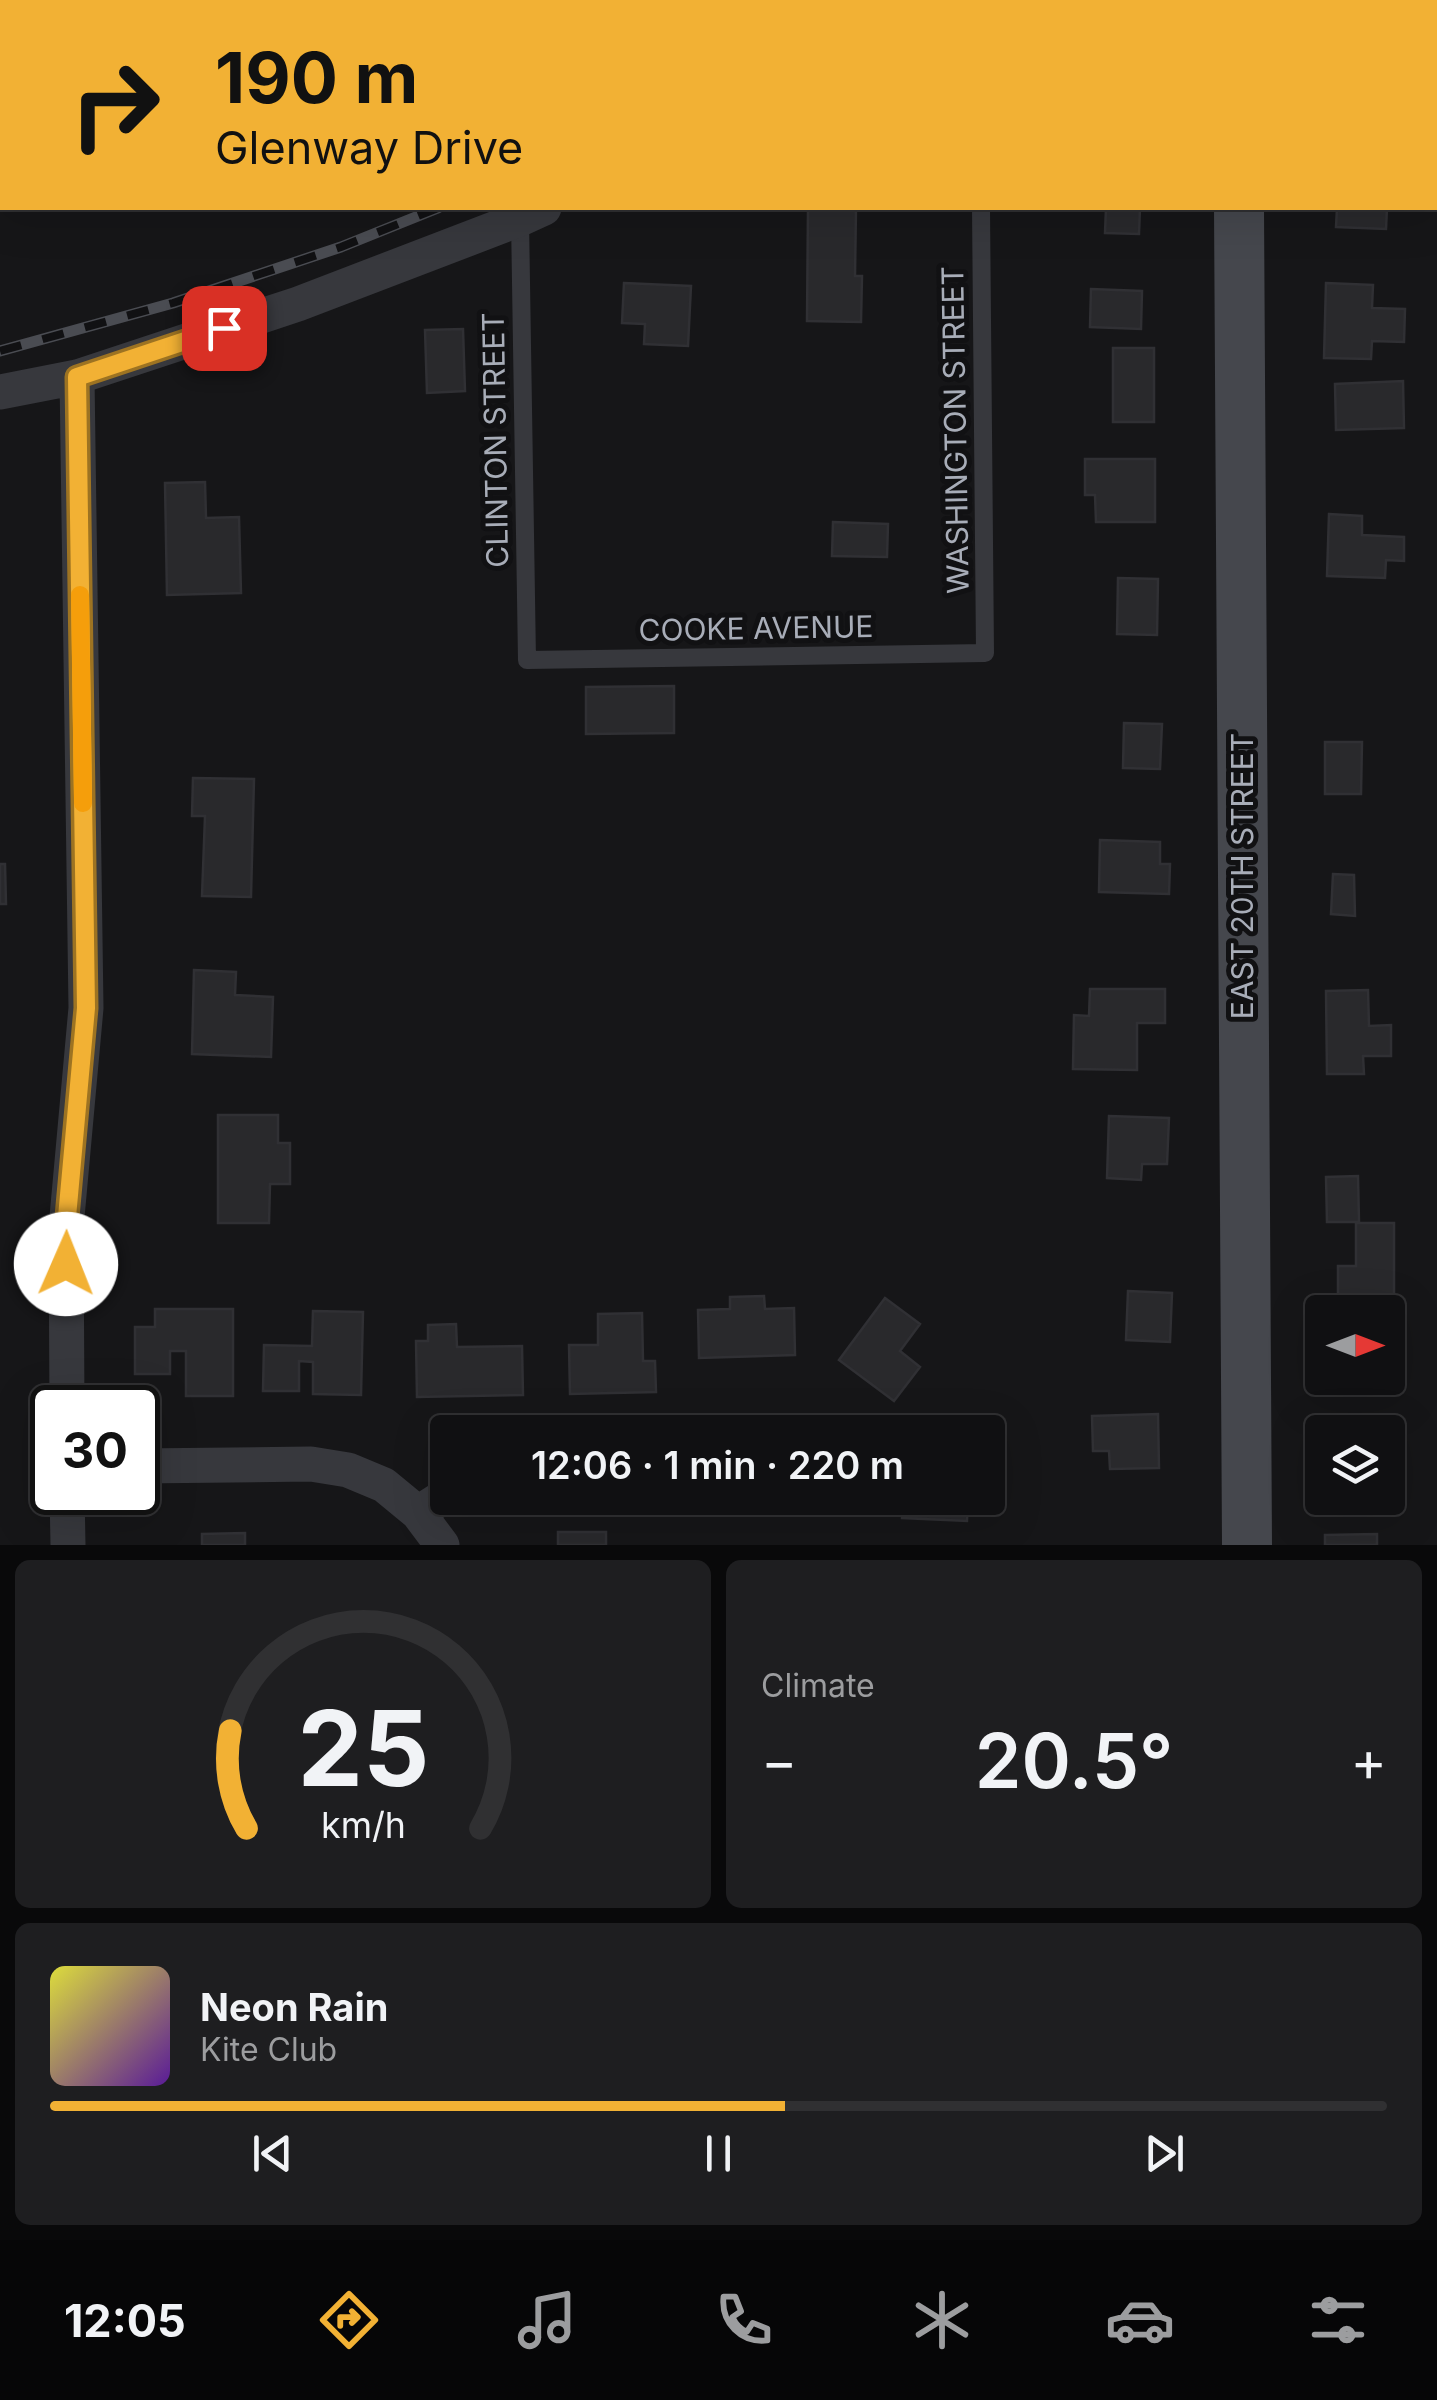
<!DOCTYPE html>
<meta charset="utf-8">
<style>
body{margin:0;font-family:Inter,sans-serif;background:#1e1e20;color:#f1f3f6;height:100vh;display:flex;flex-direction:column;font-size:38px;white-space:nowrap}
*{box-sizing:border-box;margin:0}
p{font-size:32px;color:#9c9d9f}
.icon{flex:none;width:55px;height:55px;fill:none;stroke:currentColor;stroke-width:2;stroke-linecap:round;stroke-linejoin:round}
.map{position:relative;height:1545px;overflow:hidden}
.drawer{display:flex;flex-direction:column;gap:15px;padding:15px;background:#09090a;flex:1}
.drawer>*{flex:none}
.hud{position:absolute;left:0px;top:0px;width:1438px;height:210px;box-shadow:0 10px 40px #0002,0 0 0 2px #303032;background:#f2b134;color:#111;overflow:hidden}
.needle{width:65px;rotate:90deg}
.controls{position:absolute;left:1305px;top:1295px;display:grid;gap:20px}
.controls a{display:grid;place-items:center;width:100px;height:100px;border-radius:10px;background:#101012;box-shadow:0 10px 40px #0002,0 0 0 2px #303032;font-size:50px}
.speed{position:absolute;left:30px;top:1385px;display:flex;gap:20px;font-size:50px;font-weight:700;text-align:center}
.speed>*{display:grid;place-content:center;width:130px;height:130px;border-radius:50%;background:#101012;box-shadow:0 10px 40px #0002,0 0 0 2px #303032;line-height:1}
.speed .limit{border:5px solid #111;border-radius:15px;background:#fff;color:#111}
.pin{position:absolute;display:grid;place-items:center;width:85px;height:85px;color:#fff;margin:-42px;border-radius:20px;box-shadow:0 5px 15px #0006}
.me{position:absolute;width:110px;margin:-55px;rotate:1deg;stroke-linejoin:round;filter:drop-shadow(0 0 8px #0008)}
.turn{display:flex;align-items:center;gap:35px;height:210px;padding:0 50px;font-size:45px}
.turn .icon{width:130px;height:130px;stroke-width:2.5}
.turn b{display:block;font-size:70px;line-height:85px}
.big{font-size:75px;font-weight:600;line-height:1.1}
.drawer .card{flex:1;display:flex;flex-direction:column;justify-content:center;gap:15px;min-width:0;padding:0 35px;border-radius:15px;background:#1e1e20}
.drawer .dial{align-items:center;gap:0}
.dial svg{height:260px;overflow:visible;fill:none;stroke:#303032;stroke-width:7;stroke-linecap:round;text-anchor:middle}
.dial text{fill:#f1f3f6;stroke:none}
.song{display:flex;align-items:center;gap:30px}
.cover{width:120px;height:120px;border-radius:15px;background:linear-gradient(135deg,hsl(60 70% 55%),hsl(270 70% 35%))}
.played{height:10px;border-radius:5px;background:linear-gradient(90deg,#f2b134 55%,#303032 55%)}
.keys{display:flex;justify-content:space-around;direction:ltr}
.heat{display:flex;justify-content:space-between;align-items:center;font-size:55px;direction:ltr}
.drawer .tiles{flex:1;display:grid;gap:15px;grid-template-columns:1fr 1fr}
.card:last-child{grid-column:span 2}
.trip{position:absolute;left:430px;top:1415px;width:575px;height:100px;border-radius:10px;background:#101012;box-shadow:0 10px 40px #0002,0 0 0 2px #303032;font-weight:600;line-height:100px;text-align:center}
.tab-bar{display:flex;height:160px;justify-content:space-around;align-items:center;background:#060607;color:#9c9d9f}
.tab-bar .icon{width:70px;height:70px}
.tab-bar .selected{color:#f2b134}
.tab-bar b{font-size:45px;color:#f1f3f6}
.map>svg:first-child{display:block}
</style>
<div class="map">
<svg width="1437" height="1545" viewBox="0 0 1437 1545">
<rect width="100%" height="100%" fill="#161618"/>
<path fill="#29292c" stroke="#303034" stroke-width="2.5" d="M 2,127 L 2,204 L 0,200 L 0,128 Z
M 808,208 L 856,208 L 855,276 L 862,276 L 861,322 L 807,321 Z
M 1106,208 L 1140,208 L 1139,234 L 1105,233 Z
M 1337,208 L 1387,208 L 1386,229 L 1336,227 Z
M 624,283 L 691,286 L 688,346 L 644,344 L 645,324 L 622,323 Z
M 1326,283 L 1373,285 L 1372,308 L 1405,309 L 1404,342 L 1372,341 L 1371,359 L 1324,358 Z
M 1091,289 L 1142,291 L 1141,329 L 1090,327 Z
M 463,329 L 465,391 L 427,393 L 425,330 Z
M 1113,348 L 1154,348 L 1154,422 L 1113,422 Z
M 1403,381 L 1404,428 L 1336,430 L 1335,384 Z
M 1085,459 L 1155,459 L 1155,522 L 1096,522 L 1095,495 L 1085,495 Z
M 205,482 L 206,518 L 239,517 L 241,593 L 167,595 L 165,483 Z
M 1329,514 L 1362,516 L 1362,535 L 1404,537 L 1404,561 L 1386,560 L 1385,578 L 1327,576 Z
M 833,522 L 888,524 L 887,557 L 832,556 Z
M 1118,578 L 1158,579 L 1157,635 L 1117,634 Z
M 674,686 L 674,733 L 586,734 L 586,687 Z
M 1124,723 L 1162,724 L 1160,769 L 1123,768 Z
M 1325,742 L 1362,742 L 1361,794 L 1325,794 Z
M 193,778 L 254,779 L 251,897 L 202,896 L 205,816 L 192,816 Z
M 1100,840 L 1160,842 L 1160,864 L 1170,864 L 1169,894 L 1099,892 Z
M 0,864 L 5,864 L 6,904 L 0,904 Z
M 1333,874 L 1354,875 L 1355,916 L 1331,914 Z
M 194,970 L 236,972 L 235,995 L 273,997 L 271,1057 L 192,1054 Z
M 1090,989 L 1165,989 L 1165,1023 L 1137,1023 L 1137,1070 L 1073,1069 L 1074,1015 L 1089,1016 Z
M 1368,990 L 1369,1026 L 1391,1025 L 1391,1056 L 1363,1056 L 1364,1074 L 1327,1074 L 1326,991 Z
M 218,1115 L 278,1115 L 278,1143 L 290,1143 L 290,1184 L 270,1184 L 269,1223 L 218,1223 Z
M 1109,1116 L 1169,1118 L 1167,1164 L 1142,1164 L 1141,1180 L 1107,1178 Z
M 1358,1176 L 1359,1222 L 1327,1222 L 1326,1177 Z
M 1356,1223 L 1394,1223 L 1394,1316 L 1388,1316 L 1388,1312 L 1338,1312 L 1338,1266 L 1356,1266 Z
M 1128,1291 L 1172,1293 L 1170,1342 L 1126,1340 Z
M 764,1296 L 765,1309 L 794,1308 L 795,1355 L 699,1358 L 698,1310 L 730,1309 L 730,1297 Z
M 885,1298 L 920,1324 L 900,1351 L 920,1367 L 894,1401 L 839,1360 Z
M 155,1309 L 233,1309 L 233,1396 L 186,1396 L 186,1351 L 170,1351 L 170,1374 L 135,1374 L 135,1327 L 155,1327 Z
M 313,1311 L 363,1312 L 361,1395 L 313,1394 L 313,1362 L 299,1361 L 299,1391 L 263,1391 L 264,1345 L 312,1346 Z
M 642,1313 L 643,1361 L 655,1361 L 656,1392 L 570,1394 L 569,1345 L 598,1345 L 598,1314 Z
M 456,1324 L 457,1347 L 522,1346 L 523,1395 L 417,1397 L 416,1341 L 428,1341 L 428,1325 Z
M 1158,1414 L 1159,1468 L 1110,1469 L 1109,1451 L 1093,1451 L 1092,1416 Z
M 1371,1415 L 1372,1432 L 1331,1432 L 1330,1417 Z
M 905,1425 L 959,1427 L 959,1432 L 905,1432 Z
M 903,1498 L 968,1498 L 967,1521 L 902,1518 Z
M 558,1532 L 606,1532 L 606,1545 L 558,1545 Z
M 245,1533 L 245,1545 L 202,1545 L 202,1534 Z
M 1377,1534 L 1377,1545 L 1325,1545 L 1325,1535 Z"/>
<g fill="none" stroke-linecap="round" stroke-linejoin="round">
<path stroke="#37383d" stroke-width="18" d="M 979,0 L 979,2
M 520,219 L 527,660 L 985,653 L 981,208"/>
<path stroke="#37383d" stroke-width="35" d="M 1022,0 L 1025,2
M 196,1 L 200,0
M 927,2 L 931,0
M 1435,20 L 1437,20
M 0,392 L 77,377 L 298,304 L 520,219 L 544,208
M 67,1408 L 66,1228 L 86,1008 L 77,377
M 138,1466 L 311,1464 L 348,1470 L 384,1485 L 418,1513 L 442,1545
M 67,1492 L 68,1545
M 418,1513 L 448,1494"/>
<path stroke="#45474d" stroke-width="50" d="M 1237,0 L 1237,2
M 1239,208 L 1247,1545"/>
<defs>
<path id="rail" d="M 838,2 L 842,0
M 0,351 L 173,303 L 341,247 L 438,208"/>
</defs>
<use href="#rail" stroke="#4a4c52" stroke-width="11"/>
<use href="#rail" stroke="#111113" stroke-width="8" stroke-dasharray="22" stroke-linecap="butt"/>
</g>
<g fill="none" stroke-linecap="round" stroke-linejoin="round">
<defs>
<path id="route" d="M 66,1264 L 66,1228 L 86,1008 L 77,377 L 224,328"/>
</defs>
<use href="#route" stroke="#9d7322" stroke-width="25"/>
<use href="#route" stroke="#f2b134" stroke-width="18"/>
<path stroke="#f59e0b" stroke-width="18" d="M 80,595 L 83,803"/>
</g>
<g text-anchor="middle" stroke-width="10" stroke-linejoin="round" paint-order="stroke">
<g font-size="30" fill="#a8adb8" stroke="#111113">
<text transform="translate(956 430) rotate(-91)" y="10">WASHINGTON STREET</text>
<text transform="translate(496 440) rotate(-91)" y="10">CLINTON STREET</text>
<text transform="translate(756 629) rotate(-1)" y="10">COOKE AVENUE</text>
<text transform="translate(1243 876) rotate(-90)" y="10">EAST 20TH STREET</text>
</g>
</g>
</svg>
<div class="controls">
<a><svg class="needle" viewBox="-14 -14 28 28"><path d="M0-13l5 13h-10z" fill="#e53935"/><path d="M0 13l5-13h-10z" fill="#9c9d9f"/></svg></a>
<a><svg class="icon" aria-label="layers" viewBox="0 0 24 24"><path d="M12 4l9 5-9 5-9-5zM3 14l9 5 9-5"/></svg></a>
</div>
<div class="speed"><div class="limit">30</div></div>
<div class="pin" style="left:224px;top:328px;background:#d93025"><svg class="icon" aria-label="arrive" viewBox="0 0 24 24"><path d="M6 21V4h12l-3 4 3 4H6"/></svg></div>
<svg class="me" style="left:66px;top:1264px" viewBox="-20 -20 40 40"><circle r="19" fill="#fff"/><path d="M0-13L10 11 0 6-10 11z" fill="#f2b134"/></svg>
<div class="trip">12:06 · 1 min · 220 m</div>
<div class="hud">
<div class="turn"><svg class="icon" aria-label="right" viewBox="0 0 24 24"><path d="M7 20v-9h11M14 6l5 5-5 5"/></svg><div><b>190 m</b>Glenway Drive</div></div>
</div>
</div>
<section class="drawer">
<div class="tiles">
<div class="card dial"><svg viewBox="0 0 100 80">
<path d="M14 69A42 42 0 1 1 86 69"/>
<path d="M14 69A42 42 0 0 1 9 39" stroke="#f2b134"/>
<text x="50" y="56" font-size="32" font-weight="700">25</text>
<text x="50" y="72" font-size="11">km/h</text>
</svg></div>
<div class="card"><p>Climate</p>
<div class="heat"><a>−</a><b class="big">20.5°</b><a>+</a></div>
</div>
<div class="card">
<div class="song"><i class="cover"></i><div><b>Neon Rain</b><p>Kite Club</p></div></div>
<div class="played"></div>
<div class="keys"><svg class="icon" aria-label="previous" viewBox="0 0 24 24"><path d="M18 5L8 12l10 7zM5 5v14"/></svg><svg class="icon" aria-label="pause" viewBox="0 0 24 24"><path d="M8 5v14M16 5v14"/></svg><svg class="icon" aria-label="next" viewBox="0 0 24 24"><path d="M6 5l10 7-10 7zM19 5v14"/></svg></div>
</div>
</div>
</section>
<nav class="tab-bar">
<b>12:05</b>
<svg class="icon selected" aria-label="directions" viewBox="0 0 24 24"><path d="M12 3l9 9-9 9-9-9zM9 14v-3h6M13 9l2 2-2 2"/></svg>
<svg class="icon" aria-label="music" viewBox="0 0 24 24"><path d="M9 18V5l10-2v13"/><circle cx="6" cy="18" r="3"/><circle cx="16" cy="16" r="3"/></svg>
<svg class="icon" aria-label="phone" viewBox="0 0 24 24"><path d="M5 4h4l2 5-3 2q2 4 5 5l2-3 5 2v4C11 20 4 13 5 4z"/></svg>
<svg class="icon" aria-label="climate" viewBox="0 0 24 24"><path d="M12 3v18M4 7l16 10M4 17L20 7"/></svg>
<svg class="icon" aria-label="car" viewBox="0 0 24 24"><path d="M5 17H2v-5l4-1 3-4h7l3 4 3 1v5h-3M9 17h6M6 11h13"/><circle cx="7" cy="17" r="2"/><circle cx="17" cy="17" r="2"/></svg>
<svg class="icon" aria-label="filters" viewBox="0 0 24 24"><path d="M4 7h16M4 17h16"/><circle cx="9" cy="7" r="2"/><circle cx="15" cy="17" r="2"/></svg>
</nav>
